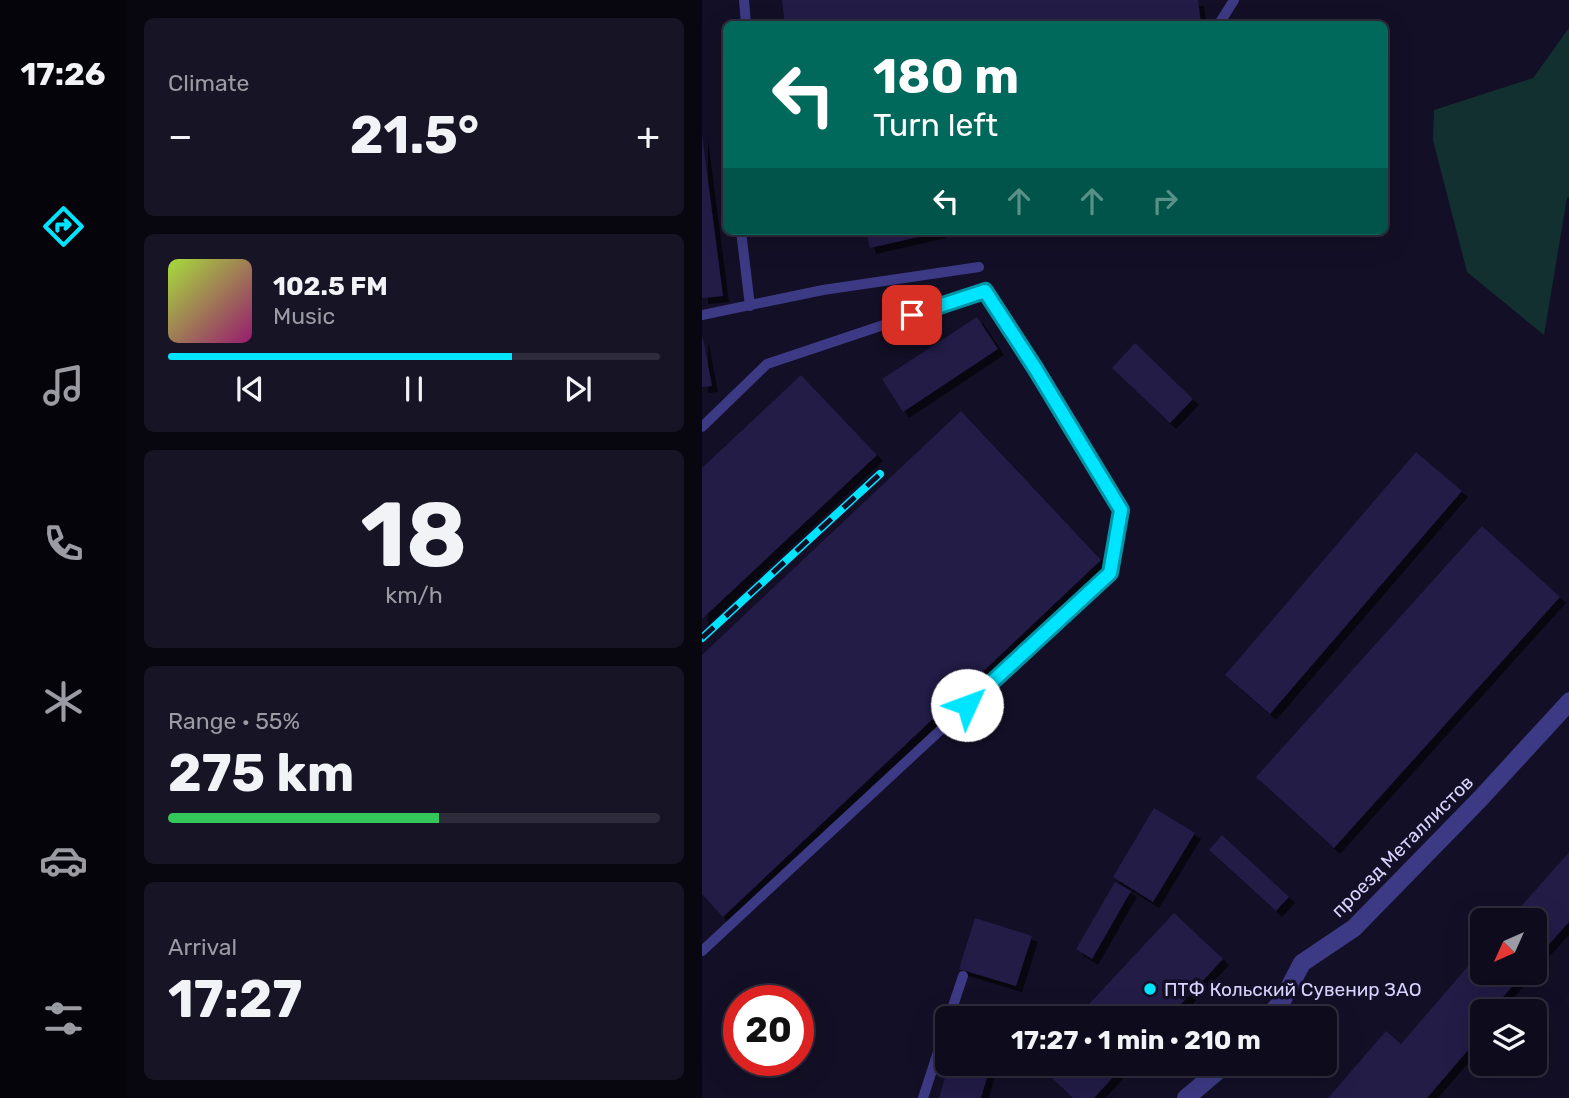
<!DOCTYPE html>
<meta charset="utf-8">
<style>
body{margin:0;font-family:Rubik,sans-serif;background:#171425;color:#f1f3f6;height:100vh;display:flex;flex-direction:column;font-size:26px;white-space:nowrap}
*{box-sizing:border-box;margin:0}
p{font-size:23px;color:#9b9ba3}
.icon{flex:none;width:38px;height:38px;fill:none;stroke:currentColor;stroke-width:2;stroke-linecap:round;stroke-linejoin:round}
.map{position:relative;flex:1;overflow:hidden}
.sheet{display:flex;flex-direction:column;gap:18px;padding:18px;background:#08060f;width:576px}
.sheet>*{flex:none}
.guide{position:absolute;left:21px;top:21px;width:665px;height:214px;border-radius:10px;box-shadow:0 7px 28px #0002,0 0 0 2px #2e2b3b;background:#00695c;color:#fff;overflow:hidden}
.needle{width:46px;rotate:225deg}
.buttons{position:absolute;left:768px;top:908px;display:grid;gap:14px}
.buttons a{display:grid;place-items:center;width:77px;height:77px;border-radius:10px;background:#0e0b1c;box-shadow:0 7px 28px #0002,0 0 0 2px #2e2b3b;font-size:35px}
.speed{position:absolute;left:21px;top:985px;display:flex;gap:14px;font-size:35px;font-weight:700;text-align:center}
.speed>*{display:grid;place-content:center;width:91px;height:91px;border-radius:50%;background:#0e0b1c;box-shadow:0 7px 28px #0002,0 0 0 2px #2e2b3b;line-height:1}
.speed .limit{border:10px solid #d22;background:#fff;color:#111}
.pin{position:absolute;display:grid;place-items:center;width:60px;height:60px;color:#fff;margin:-30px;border-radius:14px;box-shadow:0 4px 10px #0006}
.me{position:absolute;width:77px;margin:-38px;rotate:47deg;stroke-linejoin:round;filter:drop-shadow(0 0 5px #0008)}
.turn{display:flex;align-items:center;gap:24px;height:147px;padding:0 35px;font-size:32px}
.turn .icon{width:91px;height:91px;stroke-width:2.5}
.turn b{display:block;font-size:49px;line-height:60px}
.lanes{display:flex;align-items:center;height:66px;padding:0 35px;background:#0003;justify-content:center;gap:35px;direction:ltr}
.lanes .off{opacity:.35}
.big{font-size:52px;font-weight:700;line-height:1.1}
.sheet .tile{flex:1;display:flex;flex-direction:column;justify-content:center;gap:10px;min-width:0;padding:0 24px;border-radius:10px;background:#171425}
.sheet .dial{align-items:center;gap:0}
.dial b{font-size:91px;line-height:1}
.song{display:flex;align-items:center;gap:21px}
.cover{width:84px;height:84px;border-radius:10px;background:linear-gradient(135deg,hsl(80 70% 55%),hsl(320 70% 35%))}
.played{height:7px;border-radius:4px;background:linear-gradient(90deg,#00e5ff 70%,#2e2b3b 70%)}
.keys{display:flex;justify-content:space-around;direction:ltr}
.heat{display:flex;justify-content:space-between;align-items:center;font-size:38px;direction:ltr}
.charge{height:10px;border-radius:5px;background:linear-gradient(90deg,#34c759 55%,#2e2b3b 0)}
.trip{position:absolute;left:233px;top:1006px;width:402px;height:70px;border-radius:10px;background:#0e0b1c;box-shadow:0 7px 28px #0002,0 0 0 2px #2e2b3b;font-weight:700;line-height:70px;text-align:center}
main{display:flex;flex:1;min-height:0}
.tab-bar{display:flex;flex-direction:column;width:126px;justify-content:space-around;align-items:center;background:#06040b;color:#9b9ba3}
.tab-bar .icon{width:49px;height:49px}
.tab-bar .selected{color:#00e5ff}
.tab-bar b{font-size:32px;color:#f1f3f6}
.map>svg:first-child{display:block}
</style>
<main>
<nav class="tab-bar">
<b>17:26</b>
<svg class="icon selected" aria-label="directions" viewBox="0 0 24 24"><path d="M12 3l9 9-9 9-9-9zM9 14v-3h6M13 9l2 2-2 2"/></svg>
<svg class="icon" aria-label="music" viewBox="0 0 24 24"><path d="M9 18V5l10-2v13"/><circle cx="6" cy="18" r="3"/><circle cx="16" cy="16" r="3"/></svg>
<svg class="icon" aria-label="phone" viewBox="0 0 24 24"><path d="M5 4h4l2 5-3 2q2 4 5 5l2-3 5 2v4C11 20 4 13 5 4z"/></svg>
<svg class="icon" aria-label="climate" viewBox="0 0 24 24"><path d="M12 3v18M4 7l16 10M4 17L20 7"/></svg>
<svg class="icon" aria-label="car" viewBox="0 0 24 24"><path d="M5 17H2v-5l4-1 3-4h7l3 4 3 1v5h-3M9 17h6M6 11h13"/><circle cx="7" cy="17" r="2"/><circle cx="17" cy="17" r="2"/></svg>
<svg class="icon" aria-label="filters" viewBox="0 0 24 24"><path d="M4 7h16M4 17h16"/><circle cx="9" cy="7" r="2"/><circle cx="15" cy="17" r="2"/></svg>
</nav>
<section class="sheet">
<div class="tile"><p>Climate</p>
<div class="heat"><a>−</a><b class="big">21.5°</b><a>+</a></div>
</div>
<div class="tile">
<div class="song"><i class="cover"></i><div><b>102.5 FM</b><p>Music</p></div></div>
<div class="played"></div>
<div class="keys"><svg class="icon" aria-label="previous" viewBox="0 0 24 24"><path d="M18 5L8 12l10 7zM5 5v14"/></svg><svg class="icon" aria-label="pause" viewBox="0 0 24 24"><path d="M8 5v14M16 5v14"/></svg><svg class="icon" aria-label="next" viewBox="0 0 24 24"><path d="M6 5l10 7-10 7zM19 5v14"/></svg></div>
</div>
<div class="tile dial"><b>18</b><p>km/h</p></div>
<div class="tile"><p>Range · 55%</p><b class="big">275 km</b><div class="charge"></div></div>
<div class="tile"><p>Arrival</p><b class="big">17:27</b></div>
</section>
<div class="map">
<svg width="868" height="1098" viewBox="0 0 868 1098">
<defs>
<filter id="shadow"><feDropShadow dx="6" dy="6" stdDeviation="0" flood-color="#0009"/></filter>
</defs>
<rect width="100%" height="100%" fill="#130f26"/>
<path fill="#12302f" d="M 867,28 L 867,197 L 865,198 L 842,335 L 765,272 L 731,140 L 732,110 L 831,78 Z"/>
<path fill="#241b47" filter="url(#shadow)" d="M 80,0 L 496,0 L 499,24 L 83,24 Z
M 0,134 L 21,296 L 0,298 Z
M 164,231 L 238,231 L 238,232 L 168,248 Z
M 275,317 L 296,349 L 201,412 L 180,379 Z
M 1,338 L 10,386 L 0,387 L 0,339 Z
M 433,343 L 491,399 L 468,423 L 410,368 Z
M 99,375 L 175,455 L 0,619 L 0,468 Z
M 259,411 L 399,560 L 21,917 L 0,894 L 0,655 Z
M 714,452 L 760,491 L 568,714 L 523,675 Z
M 780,526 L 858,597 L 632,848 L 554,777 Z
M 452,808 L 493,833 L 451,902 L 411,877 Z
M 520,835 L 587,897 L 574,911 L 507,850 Z
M 868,851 L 868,921 L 833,960 L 833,920 L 807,920 Z
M 413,882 L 429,891 L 390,959 L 374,949 Z
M 472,913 L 521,959 L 466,1018 L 374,1018 Z
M 273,918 L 330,936 L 314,986 L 257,969 Z
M 780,950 L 780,973 L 822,973 L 788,1012 L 780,1012 L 780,1020 L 772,1029 L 779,1035 L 725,1098 L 626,1098 L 684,1031 L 699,1044 Z
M 247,1064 L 289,1064 L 279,1098 L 237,1098 Z
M 335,1064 L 423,1064 L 392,1098 L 371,1098 Z"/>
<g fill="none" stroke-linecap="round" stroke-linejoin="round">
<path stroke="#3d3a85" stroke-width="10" d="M 42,0 L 44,24
M 517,24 L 532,0
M 39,231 L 48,306
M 0,315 L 121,290 L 277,267
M 0,427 L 65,364 L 283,291 L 333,368 L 419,510 L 408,573 L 0,951
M 247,1018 L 261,976
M 221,1098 L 245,1024"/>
<path stroke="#3d3a85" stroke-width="18" d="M 565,1018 L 580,1001 L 600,963 L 652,928 L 778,799 L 868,701
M 484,1098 L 524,1064"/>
<defs>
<path id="rail" d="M 0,638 L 178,474"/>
</defs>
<use href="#rail" stroke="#00e5ff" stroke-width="8"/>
<use href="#rail" stroke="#130f26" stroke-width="5" stroke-dasharray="16" stroke-linecap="butt"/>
</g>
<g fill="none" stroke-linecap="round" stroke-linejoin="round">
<defs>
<path id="route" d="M 210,315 L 283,291 L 333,368 L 419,510 L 408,573 L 265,705"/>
</defs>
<use href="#route" stroke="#0095a6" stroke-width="18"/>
<use href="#route" stroke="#00e5ff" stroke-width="12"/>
</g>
<circle fill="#00e5ff" stroke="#130f26" stroke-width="2.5" cx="448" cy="989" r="7"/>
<g text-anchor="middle" stroke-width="7" stroke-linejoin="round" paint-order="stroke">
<g font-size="19" fill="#d9d4ff" stroke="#130f26">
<text transform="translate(700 846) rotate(-45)" y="7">проезд Металлистов</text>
</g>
<g font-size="19" fill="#d9d4ff" stroke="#130f26" text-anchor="start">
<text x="462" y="996">ПТФ Кольский Сувенир ЗАО</text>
</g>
</g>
</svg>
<div class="buttons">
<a><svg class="needle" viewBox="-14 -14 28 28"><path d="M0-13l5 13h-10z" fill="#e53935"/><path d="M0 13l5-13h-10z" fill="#9b9ba3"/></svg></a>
<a><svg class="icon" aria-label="layers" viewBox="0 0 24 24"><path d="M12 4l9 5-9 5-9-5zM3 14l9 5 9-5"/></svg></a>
</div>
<div class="speed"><div class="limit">20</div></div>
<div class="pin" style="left:210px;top:315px;background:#d93025"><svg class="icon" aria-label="arrive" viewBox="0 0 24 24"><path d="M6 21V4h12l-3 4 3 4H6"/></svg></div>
<svg class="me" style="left:265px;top:705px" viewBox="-20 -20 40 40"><circle r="19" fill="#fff"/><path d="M0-13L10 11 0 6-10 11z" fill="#00e5ff"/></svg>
<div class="trip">17:27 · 1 min · 210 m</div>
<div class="guide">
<div class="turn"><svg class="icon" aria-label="left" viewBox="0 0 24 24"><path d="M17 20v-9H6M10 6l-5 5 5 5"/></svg><div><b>180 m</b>Turn left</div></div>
<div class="lanes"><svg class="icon" aria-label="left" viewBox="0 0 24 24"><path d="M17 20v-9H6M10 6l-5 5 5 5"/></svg><svg class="icon off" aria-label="ahead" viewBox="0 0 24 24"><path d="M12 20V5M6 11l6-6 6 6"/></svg><svg class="icon off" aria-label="ahead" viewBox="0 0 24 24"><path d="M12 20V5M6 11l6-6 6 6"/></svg><svg class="icon off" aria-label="right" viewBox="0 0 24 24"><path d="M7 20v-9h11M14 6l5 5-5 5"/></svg></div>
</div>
</div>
</main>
